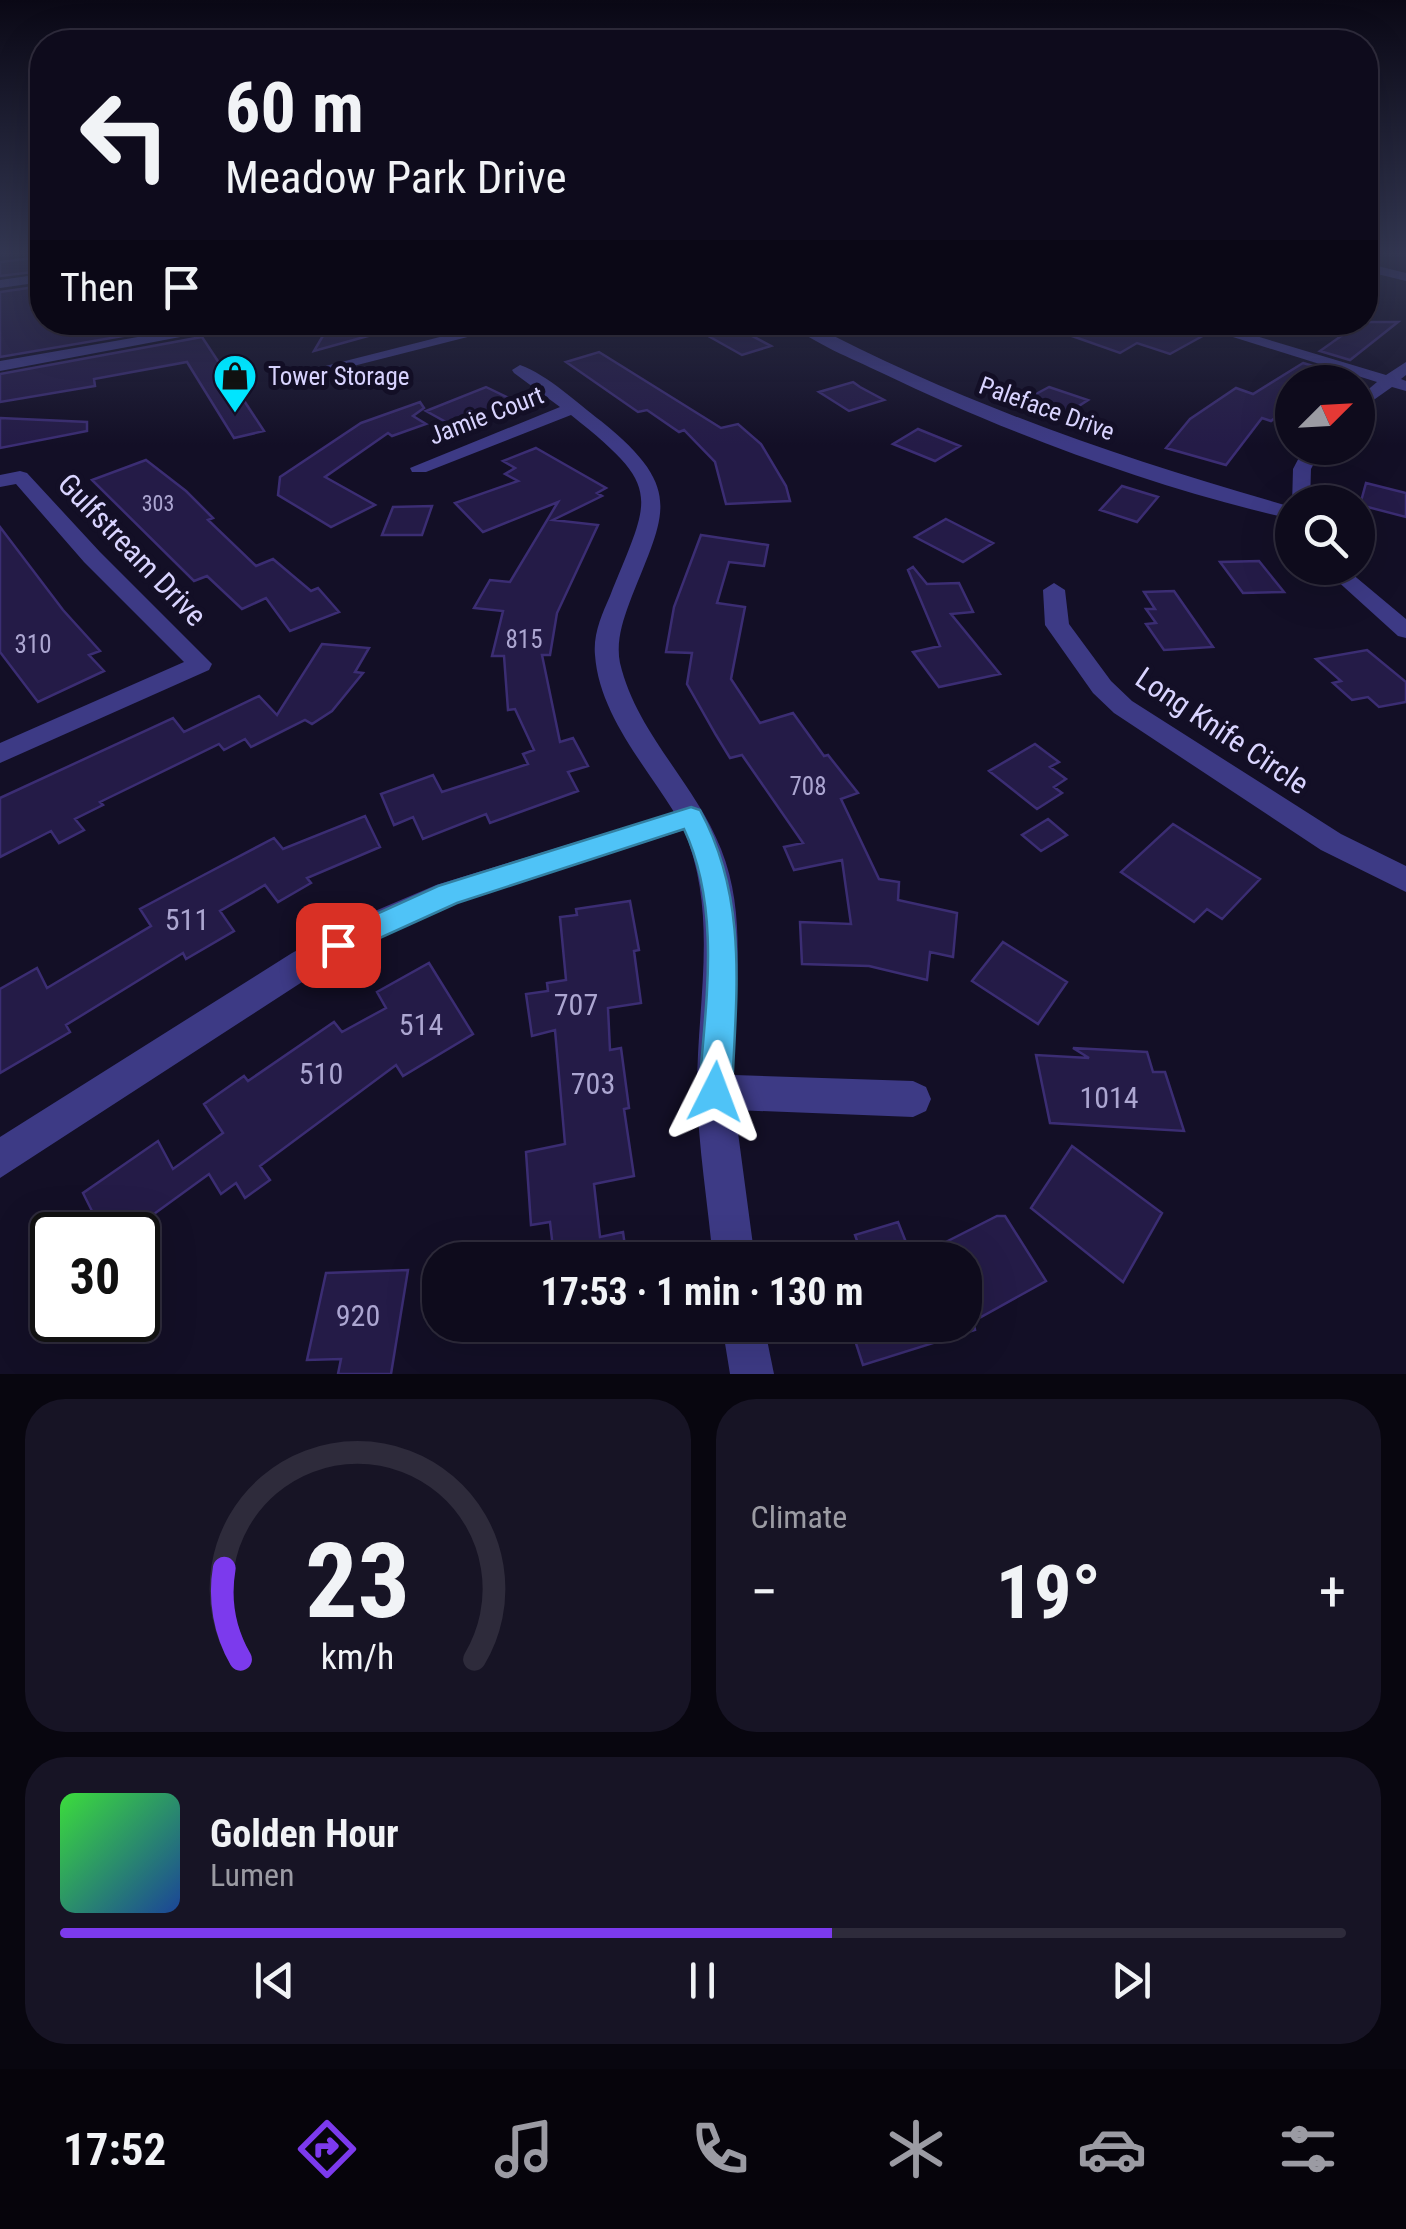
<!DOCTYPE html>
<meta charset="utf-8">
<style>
body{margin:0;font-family:"Roboto Condensed",sans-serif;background:#171425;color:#f1f3f6;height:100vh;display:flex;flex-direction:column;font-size:38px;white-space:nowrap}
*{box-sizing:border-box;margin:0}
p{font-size:32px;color:#9b9ba3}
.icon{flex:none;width:55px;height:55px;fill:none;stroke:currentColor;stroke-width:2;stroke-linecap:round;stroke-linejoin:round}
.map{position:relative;height:1374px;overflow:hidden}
.sheet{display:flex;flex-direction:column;gap:25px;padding:25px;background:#08060f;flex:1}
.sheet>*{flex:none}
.guide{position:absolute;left:30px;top:30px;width:1348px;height:305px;border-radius:40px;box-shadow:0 10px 40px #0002,0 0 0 2px #2e2b3b;background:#0e0b1c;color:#f1f3f6;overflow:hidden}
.needle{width:65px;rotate:66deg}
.fabs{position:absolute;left:1275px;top:365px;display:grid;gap:20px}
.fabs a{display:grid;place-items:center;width:100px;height:100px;border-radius:50%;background:#0e0b1c;box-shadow:0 10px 40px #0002,0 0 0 2px #2e2b3b;font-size:50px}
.speed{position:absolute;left:30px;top:1212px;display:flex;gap:20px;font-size:50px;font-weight:700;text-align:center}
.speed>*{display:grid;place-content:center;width:130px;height:130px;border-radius:50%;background:#0e0b1c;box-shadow:0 10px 40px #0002,0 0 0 2px #2e2b3b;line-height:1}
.speed .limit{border:5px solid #111;border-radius:15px;background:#fff;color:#111}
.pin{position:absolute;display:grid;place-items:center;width:85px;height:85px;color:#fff;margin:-42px;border-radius:20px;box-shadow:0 5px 15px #0006}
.me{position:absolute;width:110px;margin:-55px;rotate:3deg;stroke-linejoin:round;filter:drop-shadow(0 0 8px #0008)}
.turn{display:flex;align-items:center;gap:35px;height:210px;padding:0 30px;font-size:45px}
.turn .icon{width:130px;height:130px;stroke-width:2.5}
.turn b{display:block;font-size:70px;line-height:85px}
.then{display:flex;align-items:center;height:95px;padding:0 30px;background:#0003;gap:20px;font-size:38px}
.big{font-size:75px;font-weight:700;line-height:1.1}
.sheet .widget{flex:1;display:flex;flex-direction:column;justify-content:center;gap:15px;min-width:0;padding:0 35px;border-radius:40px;background:#171425}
.sheet .dial{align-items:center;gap:0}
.dial svg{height:260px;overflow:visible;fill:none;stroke:#2e2b3b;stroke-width:7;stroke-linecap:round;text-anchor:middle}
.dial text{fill:#f1f3f6;stroke:none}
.song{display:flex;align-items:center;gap:30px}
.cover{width:120px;height:120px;border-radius:15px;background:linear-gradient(135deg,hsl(120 70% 55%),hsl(220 70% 35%))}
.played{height:10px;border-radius:5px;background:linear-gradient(90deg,#7c3aed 60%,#2e2b3b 60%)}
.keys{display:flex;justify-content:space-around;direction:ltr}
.heat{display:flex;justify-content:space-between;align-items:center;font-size:55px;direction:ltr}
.sheet .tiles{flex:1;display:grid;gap:25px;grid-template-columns:1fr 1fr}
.widget:last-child{grid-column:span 2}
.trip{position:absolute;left:422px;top:1242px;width:560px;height:100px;border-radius:40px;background:#0e0b1c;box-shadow:0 10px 40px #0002,0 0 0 2px #2e2b3b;font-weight:700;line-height:100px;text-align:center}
.dock{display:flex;height:160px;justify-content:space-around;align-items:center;background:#06040b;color:#9b9ba3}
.dock .icon{width:70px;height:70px}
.dock .current{color:#7c3aed}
.dock b{font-size:45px;color:#f1f3f6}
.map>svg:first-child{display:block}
</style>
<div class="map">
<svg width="1406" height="1374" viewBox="0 0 1406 1374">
<rect width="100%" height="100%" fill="#130f26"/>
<path fill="#241b47" stroke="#3b2d73" stroke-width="2.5" d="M 42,257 L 42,271 L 0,276 L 0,262 Z
M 42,286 L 42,322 L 193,324 L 0,357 L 0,292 Z
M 331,322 L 392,322 L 393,329 L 314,351 Z
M 1089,322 L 1182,322 L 1208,333 L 1170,354 L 1137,343 L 1120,353 L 1072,336 L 1090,327 Z
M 1361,322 L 1398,322 L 1350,360 L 1320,351 Z
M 739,329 L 771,346 L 742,355 L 710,337 Z
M 202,337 L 264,431 L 234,438 L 187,362 L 94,379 L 95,386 L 0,402 L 0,374 Z
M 599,352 L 721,428 L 738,424 L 761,444 L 786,486 L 790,501 L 726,504 L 715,462 L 684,430 L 679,432 L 647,410 L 638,412 L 566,362 Z
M 1303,363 L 1334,372 L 1320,382 L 1292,382 L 1292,405 L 1271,421 L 1262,418 L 1226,465 L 1166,448 L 1190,419 L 1236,388 L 1253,394 Z
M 853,382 L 860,387 L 884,400 L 849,411 L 819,392 Z
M 486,387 L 519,403 L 457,428 L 426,411 Z
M 1049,387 L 1088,400 L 1063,416 L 1023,401 Z
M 420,402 L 424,408 L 413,416 L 426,424 L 392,436 L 388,433 L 325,477 L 375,505 L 331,527 L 278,495 L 280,477 L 361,423 Z
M 0,418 L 87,422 L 87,431 L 0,448 Z
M 918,429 L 960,446 L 935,461 L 893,444 Z
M 536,448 L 606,488 L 597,493 L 602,496 L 553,520 L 598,525 L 557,613 L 550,655 L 542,655 L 560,742 L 573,738 L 588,766 L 568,772 L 578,791 L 490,823 L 486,814 L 423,839 L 413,817 L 394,825 L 381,794 L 433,775 L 442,792 L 528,764 L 523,754 L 534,750 L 515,709 L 508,710 L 504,656 L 492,656 L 503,611 L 474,608 L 490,580 L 510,582 L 558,502 L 483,532 L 455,503 L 518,481 L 505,474 L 515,468 L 503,461 Z
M 146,460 L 186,491 L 213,518 L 208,520 L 256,566 L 273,559 L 311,591 L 318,588 L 339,612 L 290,631 L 266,598 L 242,609 L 207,576 L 194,581 L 92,480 Z
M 1366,483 L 1406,493 L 1406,517 L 1360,505 Z
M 1122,486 L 1158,497 L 1137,522 L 1100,510 Z
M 432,506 L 422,535 L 382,535 L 393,507 Z
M 946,519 L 993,543 L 963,562 L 915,537 Z
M 0,527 L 63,610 L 100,651 L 89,655 L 104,671 L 38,702 L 0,652 Z
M 701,535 L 768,545 L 764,566 L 729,562 L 717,603 L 745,607 L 731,679 L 760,723 L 793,713 L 824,756 L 828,755 L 858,793 L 841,799 L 879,879 L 899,882 L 898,900 L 957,913 L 953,957 L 930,952 L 927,980 L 869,966 L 802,964 L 800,922 L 851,924 L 842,860 L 794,870 L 784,847 L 803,843 L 742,755 L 730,758 L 716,735 L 687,684 L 692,653 L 666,652 L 674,607 Z
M 1259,561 L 1284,592 L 1243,593 L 1220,562 Z
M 913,567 L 927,584 L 959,583 L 973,612 L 951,614 L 1000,674 L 939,687 L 913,652 L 940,646 L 908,570 Z
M 1174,591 L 1213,647 L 1164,650 L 1146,624 L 1156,623 L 1146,609 L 1155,609 L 1144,592 Z
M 322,644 L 369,648 L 355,672 L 363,673 L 332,711 L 312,724 L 305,720 L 251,747 L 245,739 L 224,750 L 219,744 L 100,802 L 103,805 L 75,819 L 84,830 L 59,843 L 51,831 L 0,857 L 0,798 L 173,718 L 184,732 L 259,696 L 277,715 Z
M 1367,650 L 1406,682 L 1406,702 L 1379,707 L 1368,697 L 1352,700 L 1333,683 L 1341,681 L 1316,659 Z
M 1035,744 L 1059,762 L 1050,767 L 1066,779 L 1054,787 L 1062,793 L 1037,809 L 989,771 Z
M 365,816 L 380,847 L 307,878 L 311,883 L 278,902 L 265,885 L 220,911 L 234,931 L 186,959 L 183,953 L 66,1025 L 70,1032 L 0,1073 L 0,989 L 37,968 L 47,988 L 151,926 L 140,909 L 198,878 L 274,838 L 283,849 Z
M 1048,819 L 1067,835 L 1041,851 L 1022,835 Z
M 1173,824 L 1260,879 L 1222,919 L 1207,909 L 1194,922 L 1121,872 Z
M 630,901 L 639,950 L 634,951 L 641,1003 L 608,1008 L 610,1050 L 621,1048 L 629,1108 L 624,1109 L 634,1176 L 594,1184 L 600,1237 L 623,1232 L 627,1260 L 541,1260 L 540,1251 L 553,1248 L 550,1222 L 531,1225 L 526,1152 L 565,1144 L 555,1030 L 532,1036 L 526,994 L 548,991 L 547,983 L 566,980 L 560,917 L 577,915 L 576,909 Z
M 1003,942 L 1067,982 L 1038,1024 L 972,981 Z
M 429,963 L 473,1034 L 403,1076 L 396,1065 L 260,1166 L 270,1180 L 245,1198 L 236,1183 L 221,1194 L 209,1174 L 125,1235 L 104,1235 L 83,1193 L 158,1141 L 173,1169 L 223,1133 L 204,1104 L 244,1076 L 248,1081 L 334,1022 L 342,1032 L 386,1008 L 377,992 Z
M 1073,1048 L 1147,1052 L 1153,1072 L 1165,1072 L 1184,1131 L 1050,1123 L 1036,1055 L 1089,1058 Z
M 1072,1146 L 1162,1213 L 1123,1282 L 1031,1208 Z
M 997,1216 L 1005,1216 L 1046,1281 L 981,1317 L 965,1289 L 965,1260 L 948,1260 L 940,1245 Z
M 898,1222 L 913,1260 L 864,1260 L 855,1235 Z
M 408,1270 L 391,1374 L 338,1374 L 341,1359 L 307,1360 L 326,1273 Z
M 850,1325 L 974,1325 L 975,1330 L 863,1365 Z"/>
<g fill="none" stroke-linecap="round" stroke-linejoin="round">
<path fill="#3d3a85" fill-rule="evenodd" d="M 1365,263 L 1406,273 L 1406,281 L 1365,271 Z
M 42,274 L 42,282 L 0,288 L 0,280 Z
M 224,322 L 260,322 L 0,371 L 0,361 Z
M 499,322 L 527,322 L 302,379 L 294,374 Z
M 788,322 L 807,322 C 962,404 1125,460 1292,507 L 1292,519 C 1160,490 1004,432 882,373 C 851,358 814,344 788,322 Z
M 1185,322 L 1209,322 L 1386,375 L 1406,362 L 1406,375 L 1401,379 L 1406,381 L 1406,391 L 1392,387 L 1358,411 L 1358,398 L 1377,382 Z
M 520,365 C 548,375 577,403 601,421 C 688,491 663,515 629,604 C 622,623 616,643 620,663 C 637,734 695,783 721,849 C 750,921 732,1000 734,1075 L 913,1081 L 926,1087 L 931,1099 L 926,1111 L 913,1117 L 735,1110 L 755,1260 L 713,1260 C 708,1204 698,1146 697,1090 C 697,1001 719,916 684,830 L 457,903 L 383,935 L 316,973 L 0,1178 L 0,1137 L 292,953 L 361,917 L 436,885 L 674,812 C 644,764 599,713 595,655 C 593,634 602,614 610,596 C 651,494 664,489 571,415 L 426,472 L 412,472 L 410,468 L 560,407 L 514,373 L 512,370 Z
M 1304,448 L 1322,448 L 1311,469 L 1310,502 L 1292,505 L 1293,469 Z
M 20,471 L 27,473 L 100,552 L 212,664 L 209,670 L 0,763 L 0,743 L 184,662 L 84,562 L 16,484 L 0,487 L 0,475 Z
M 1323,568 L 1345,568 L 1406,619 L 1406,638 L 1398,636 Z
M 1054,583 L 1065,590 L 1069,624 L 1111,681 L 1132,701 L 1341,834 L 1406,866 L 1406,892 L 1321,850 L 1114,713 L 1093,693 L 1045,625 L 1043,590 Z
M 722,1325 L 764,1325 L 774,1374 L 730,1374 Z"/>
</g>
<linearGradient id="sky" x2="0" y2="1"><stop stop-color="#0a0815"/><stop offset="0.57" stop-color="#333752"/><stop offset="1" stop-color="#333752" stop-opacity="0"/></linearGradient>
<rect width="1406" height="445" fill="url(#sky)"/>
<path fill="#4fc3f7" stroke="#337fa1" stroke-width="2.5" d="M 691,807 L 700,810 C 749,900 736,994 732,1092 L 727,1103 L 715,1108 L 704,1103 L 699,1092 C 705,1006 722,910 684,829 L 457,903 L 338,957 L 328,954 L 324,945 L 328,936 L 438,886 Z"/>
<defs>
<symbol id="shop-pin" viewBox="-11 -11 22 30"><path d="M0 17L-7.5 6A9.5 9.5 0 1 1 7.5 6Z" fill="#00e5ff" stroke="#130f26"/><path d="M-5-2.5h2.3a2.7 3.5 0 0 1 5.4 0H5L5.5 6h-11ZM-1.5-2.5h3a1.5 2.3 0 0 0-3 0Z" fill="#111"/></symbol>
</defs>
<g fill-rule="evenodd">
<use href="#shop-pin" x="210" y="351" width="50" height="68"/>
</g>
<g text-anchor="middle" stroke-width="10" stroke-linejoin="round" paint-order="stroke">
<g font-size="22" fill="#aca6d1">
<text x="158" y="511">303</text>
</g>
<g font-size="25" fill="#d9d4ff" stroke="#130f26" text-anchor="start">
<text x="268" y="385">Tower Storage</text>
</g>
<g font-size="25" fill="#d9d4ff" stroke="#130f26">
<text transform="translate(1047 408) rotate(20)" y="9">Paleface Drive</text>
<text transform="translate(486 415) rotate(-21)" y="9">Jamie Court</text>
</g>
<g font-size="25" fill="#aca6d1">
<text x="524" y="648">815</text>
<text x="33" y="653">310</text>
<text x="808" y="795">708</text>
</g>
<g font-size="30" fill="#d9d4ff" stroke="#130f26">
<text transform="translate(132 550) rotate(46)" y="10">Gulfstream Drive</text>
<text transform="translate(1222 731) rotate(34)" y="10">Long Knife Circle</text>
</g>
<g font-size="30" fill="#aca6d1">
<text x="187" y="930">511</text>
<text x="576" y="1015">707</text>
<text x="421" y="1035">514</text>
<text x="321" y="1084">510</text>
<text x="593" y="1094">703</text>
<text x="1109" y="1108">1014</text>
<text x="358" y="1326">920</text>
</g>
</g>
</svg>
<div class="fabs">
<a><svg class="needle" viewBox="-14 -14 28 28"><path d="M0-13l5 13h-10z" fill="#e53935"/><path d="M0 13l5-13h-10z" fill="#9b9ba3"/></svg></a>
<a><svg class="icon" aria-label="search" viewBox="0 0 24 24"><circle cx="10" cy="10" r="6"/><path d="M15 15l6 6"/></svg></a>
</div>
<div class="speed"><div class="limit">30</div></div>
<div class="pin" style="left:338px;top:945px;background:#d93025"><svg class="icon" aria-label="arrive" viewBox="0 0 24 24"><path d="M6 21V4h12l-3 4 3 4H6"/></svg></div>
<svg class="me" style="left:715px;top:1092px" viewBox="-20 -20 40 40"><path d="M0-17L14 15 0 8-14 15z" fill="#4fc3f7" stroke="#fff" stroke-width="4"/></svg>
<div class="trip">17:53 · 1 min · 130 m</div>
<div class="guide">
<div class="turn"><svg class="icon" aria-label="left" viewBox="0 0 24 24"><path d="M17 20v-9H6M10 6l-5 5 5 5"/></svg><div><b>60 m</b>Meadow Park Drive</div></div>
<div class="then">Then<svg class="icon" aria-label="arrive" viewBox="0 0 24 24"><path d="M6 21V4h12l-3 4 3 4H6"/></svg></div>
</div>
</div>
<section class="sheet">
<div class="tiles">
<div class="widget dial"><svg viewBox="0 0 100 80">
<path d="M14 69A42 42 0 1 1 86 69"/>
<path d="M14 69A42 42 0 0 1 9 41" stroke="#7c3aed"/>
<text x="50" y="56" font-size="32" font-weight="700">23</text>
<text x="50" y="72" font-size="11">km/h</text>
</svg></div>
<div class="widget"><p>Climate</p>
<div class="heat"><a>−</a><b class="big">19°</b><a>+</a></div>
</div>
<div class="widget">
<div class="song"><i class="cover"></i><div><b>Golden Hour</b><p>Lumen</p></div></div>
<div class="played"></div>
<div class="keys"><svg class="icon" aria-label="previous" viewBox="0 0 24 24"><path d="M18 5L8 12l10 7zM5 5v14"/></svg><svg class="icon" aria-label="pause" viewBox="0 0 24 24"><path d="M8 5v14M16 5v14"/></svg><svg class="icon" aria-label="next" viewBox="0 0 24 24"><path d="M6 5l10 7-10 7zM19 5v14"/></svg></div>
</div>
</div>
</section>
<nav class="dock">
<b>17:52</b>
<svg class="icon current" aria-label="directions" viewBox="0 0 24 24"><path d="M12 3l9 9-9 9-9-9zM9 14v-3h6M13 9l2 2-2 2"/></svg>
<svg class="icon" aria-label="music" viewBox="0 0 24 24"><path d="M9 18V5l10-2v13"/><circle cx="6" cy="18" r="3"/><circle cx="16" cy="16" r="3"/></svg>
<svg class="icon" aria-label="phone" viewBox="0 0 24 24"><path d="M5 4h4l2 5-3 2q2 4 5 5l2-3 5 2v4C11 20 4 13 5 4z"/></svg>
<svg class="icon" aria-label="climate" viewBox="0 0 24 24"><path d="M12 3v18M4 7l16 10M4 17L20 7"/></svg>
<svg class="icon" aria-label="car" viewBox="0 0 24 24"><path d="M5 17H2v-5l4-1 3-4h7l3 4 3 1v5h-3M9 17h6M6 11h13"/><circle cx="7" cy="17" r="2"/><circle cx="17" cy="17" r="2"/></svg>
<svg class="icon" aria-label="filters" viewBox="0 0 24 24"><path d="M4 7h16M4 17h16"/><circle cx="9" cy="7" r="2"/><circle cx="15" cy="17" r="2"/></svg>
</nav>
